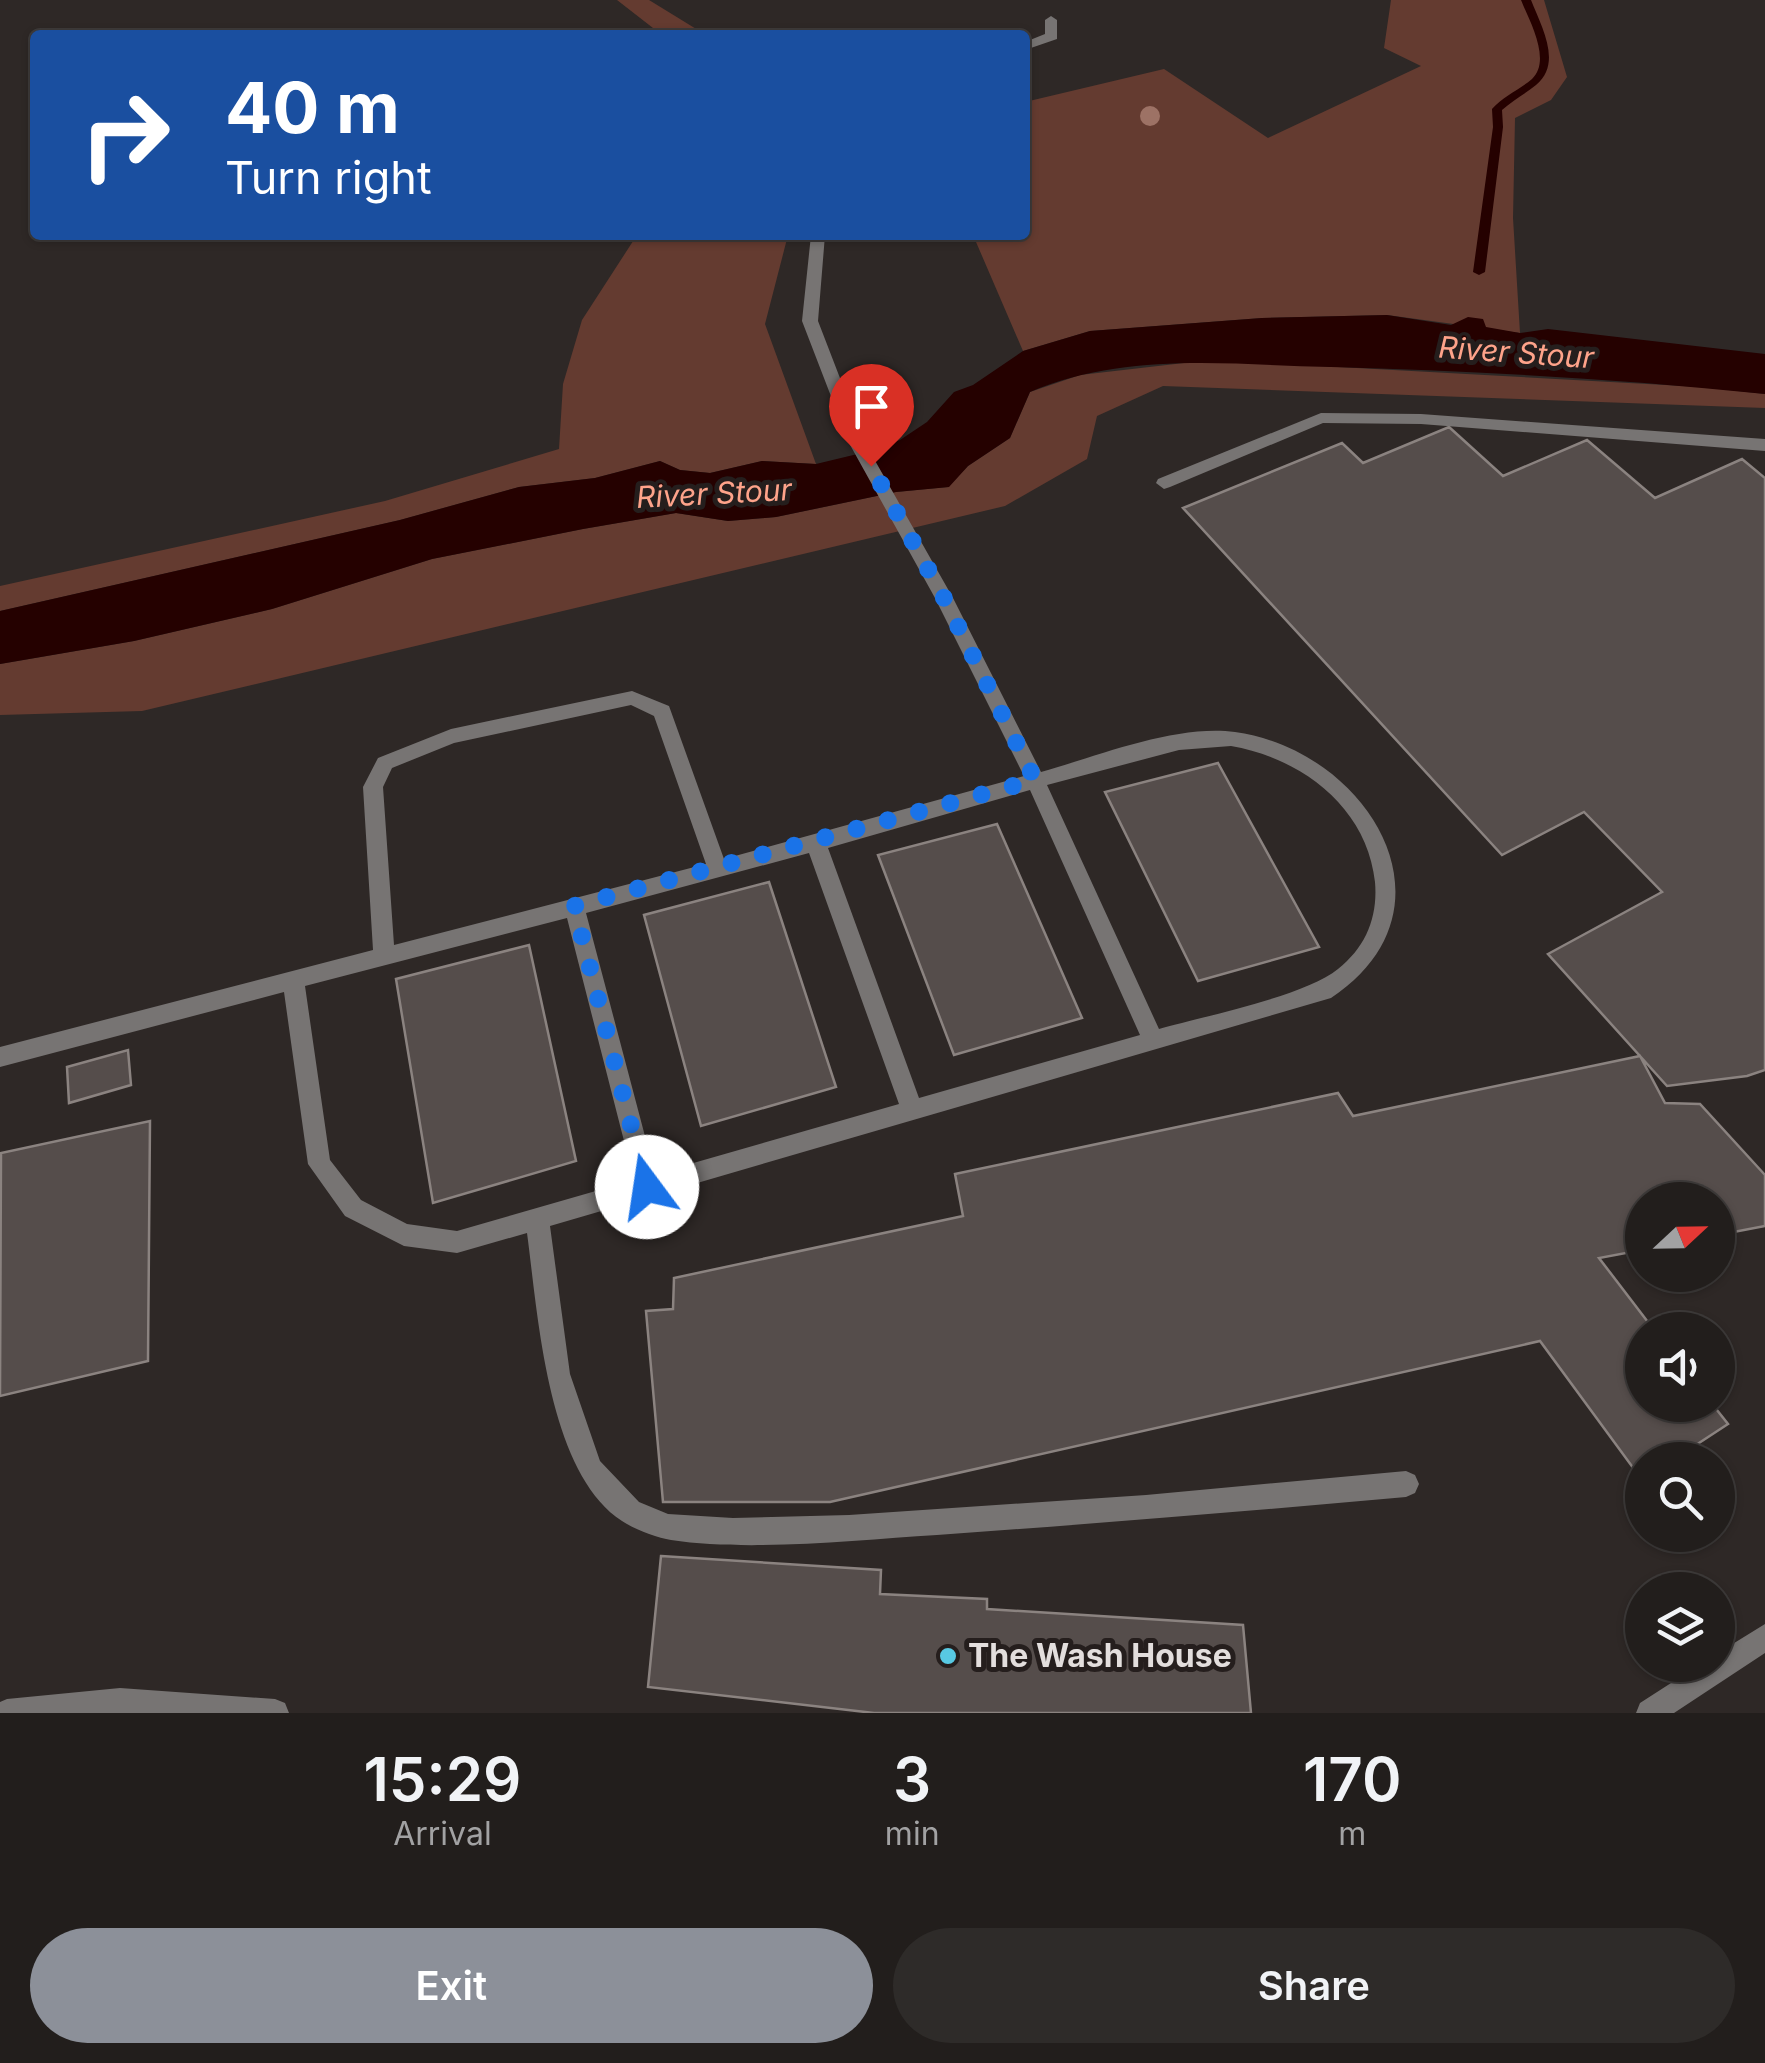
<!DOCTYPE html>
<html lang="en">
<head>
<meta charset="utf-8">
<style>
  :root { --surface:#221e1c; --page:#2e2b29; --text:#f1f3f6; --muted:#a2a2a3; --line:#3f3c3b; --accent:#8c9099 }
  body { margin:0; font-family:Inter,sans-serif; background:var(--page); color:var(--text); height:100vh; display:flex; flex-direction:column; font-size:38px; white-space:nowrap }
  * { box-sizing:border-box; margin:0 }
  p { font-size:32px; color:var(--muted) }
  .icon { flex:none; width:55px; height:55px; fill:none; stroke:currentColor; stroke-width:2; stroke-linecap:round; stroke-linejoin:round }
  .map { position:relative; height:1713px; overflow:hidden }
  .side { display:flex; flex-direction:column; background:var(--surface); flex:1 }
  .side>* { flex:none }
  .guide { position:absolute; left:30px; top:30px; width:1000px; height:210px; border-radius:10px; box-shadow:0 2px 8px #0004,0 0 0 2px var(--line); background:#1a4fa0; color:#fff; overflow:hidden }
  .needle { width:65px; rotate:68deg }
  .buttons { position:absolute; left:1625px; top:1182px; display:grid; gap:20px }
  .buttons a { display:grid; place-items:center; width:110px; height:110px; border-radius:50%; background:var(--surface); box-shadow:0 2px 8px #0004,0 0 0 2px var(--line); font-size:50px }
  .pin { position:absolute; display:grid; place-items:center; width:85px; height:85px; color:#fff; margin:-102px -42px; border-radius:50% 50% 50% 0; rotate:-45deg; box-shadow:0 0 10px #0007 }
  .pin .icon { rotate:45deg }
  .me { position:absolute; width:110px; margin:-55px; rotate:346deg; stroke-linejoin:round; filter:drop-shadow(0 0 8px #0008) }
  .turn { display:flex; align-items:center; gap:35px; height:210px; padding:0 30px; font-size:45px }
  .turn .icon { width:130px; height:130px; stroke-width:2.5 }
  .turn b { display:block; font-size:70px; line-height:85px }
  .eta { display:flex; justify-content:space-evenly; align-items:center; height:170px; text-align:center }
  .eta b { font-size:60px; font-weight:600; line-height:70px }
  .button { display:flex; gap:20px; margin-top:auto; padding:20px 30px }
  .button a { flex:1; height:115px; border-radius:60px; background:var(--accent); color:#fff; font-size:40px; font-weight:600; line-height:115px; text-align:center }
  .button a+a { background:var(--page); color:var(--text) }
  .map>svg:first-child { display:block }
</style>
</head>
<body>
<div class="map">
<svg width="1765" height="1713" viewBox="0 0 1765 1713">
  <rect width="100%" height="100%" fill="#2e2826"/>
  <path fill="#643b30" d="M617,0h32l57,35h-44z
    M1391,0h153l23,77 -16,23 -36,18 -2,100 7,115 -133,-18 -125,3 -172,13 -67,20 -50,-116h52v-133l139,-33 104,69 153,-72 -37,-18z
    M637,235h151l-23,89 51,140 -54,-3 -52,12 -30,-3 -20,-9 -65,17 -76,9 -119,33 -400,91v-25l385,-85 174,-52 4,-65 19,-64z
    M1210,360l492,27 63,7v14l-602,-22 -66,30 -10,43 -82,47 -863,205 -142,4v-51l134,-23 138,-32 160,-50 151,-30 93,-16 52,8 48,-4 120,-25 52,-5 20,-21 42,-28 20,-46 50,-17z"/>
  <path fill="#250100" d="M1387,315l64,10 17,-8 15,2 3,8 34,6 28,-4 217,25v40c-144,-15 -289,-23 -434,-27 -101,-2 -204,-16 -301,25l-20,46 -42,28 -19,21 -53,5 -120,25 -48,4 -52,-8 -93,16 -151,30 -160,50 -138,32 -134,23v-53l400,-91 119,-33 76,-9 65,-17 20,9 30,3 52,-12 54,3 54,-13 30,-11 27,-18 27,-30 19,-7 50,-34 67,-20 172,-13z"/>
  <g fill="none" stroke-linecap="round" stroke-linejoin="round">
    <path fill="#250100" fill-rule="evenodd" d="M1521,0h10c10,26 32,63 5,85 -11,9 -23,15 -34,25l1,17 -18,145 -6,3 -6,-3 20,-145 -1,-18c11,-13 27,-19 40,-30 20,-19 -3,-59 -11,-79z"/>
  </g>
  <path fill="#554d4b" stroke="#8b8380" stroke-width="2.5" d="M1449,427l54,49 84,-36 68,58 87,-39 23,19v592l-18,6 -80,10 -119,-132 114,-62 -78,-80 -82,43 -319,-347 159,-65 21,20z
    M1218,763l101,184 -121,34 -93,-189z
    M997,824l85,194 -128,37 -76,-200z
    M769,882l67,205 -135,39 -57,-211z
    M529,945l47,216 -143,42 -37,-224z
    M128,1050l3,35 -62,18 -2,-36z
    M1640,1056l25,47 35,1 65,71v51l-47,9v-35h-76v50l-43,8 55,72h-12v75h71l15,19 -55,36h-31v20l-102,-139 -710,161h-167l-17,-191 27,-2 1,-31 289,-62 -8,-42 383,-81 15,23z
    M150,1121l-2,240 -148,35 1,-243z
    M661,1556l220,14 -1,24 107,5v10l256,16 8,88h-377l-226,-26z"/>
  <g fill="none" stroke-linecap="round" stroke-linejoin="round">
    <path fill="#777473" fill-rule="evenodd" d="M1051,16l6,4v19l-32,11v-8l20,-8v-14z
      M811,235h14l-7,86 47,122 88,155 88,174c57,-16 135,-48 194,-40 132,18 231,176 96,266l-781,228 20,148 30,87 39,41 29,12 65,4 116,-3 297,-20 260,-24 9,4 4,9 -4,9 -9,4c-156,14 -313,27 -469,38 -81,5 -187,17 -266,5 -14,-2 -37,-11 -49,-19 -75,-49 -84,-207 -95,-288l-70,20 -53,-7 -59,-30 -37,-52 -24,-172 -284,75v-20l373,-97 -10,-163 15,-29 73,-29 181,-38 37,15 55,153 300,-83 -89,-178 -86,-155 -47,-122zM631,705l23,11 52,148 -312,81 -11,-158 9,-19 62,-25zM1231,746c70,12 136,61 144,136 3,35 -9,65 -37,87 -33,27 -133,47 -179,60l-112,-244 132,-35zM1030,790l110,245 -221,63 -91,-250zM809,853l90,251 -244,70 -69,-261zM567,918l67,262 -177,51 -50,-7 -46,-24 -31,-40 -25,-174z
      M1321,413l100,1 344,25v12l-344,-27 -98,-1 -153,64 -6,2 -8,-6 2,-4z"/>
    <path fill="#777473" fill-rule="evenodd" d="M1765,1624v29l-91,60h-38l4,-10 59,-38h19v-12z
      M120,1688l155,11 10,4 4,10h-289v-11l7,-3z"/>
  </g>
  <circle fill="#9d7265" cx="1150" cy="116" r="10"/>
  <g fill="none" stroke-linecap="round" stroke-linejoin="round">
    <path stroke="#1a73e8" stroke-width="18" stroke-dasharray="0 32.4" d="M647,1187l-73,-281 461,-126 -91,-182 -73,-132"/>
  </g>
  <circle fill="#58c9e3" stroke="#251e1d" stroke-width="4" cx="948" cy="1656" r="10"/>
  <g text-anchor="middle" stroke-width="10" stroke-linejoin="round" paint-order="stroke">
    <g font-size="30" font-style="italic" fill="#fea38a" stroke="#251e1d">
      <text transform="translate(1516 353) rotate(4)" y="10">River Stour</text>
      <text transform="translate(714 494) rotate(-3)" y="10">River Stour</text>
    </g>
    <g font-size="32" font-weight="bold" fill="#e3dedd" stroke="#251e1d" text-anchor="start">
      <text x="968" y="1667">The Wash House</text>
    </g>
  </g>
</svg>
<div class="buttons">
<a><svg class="needle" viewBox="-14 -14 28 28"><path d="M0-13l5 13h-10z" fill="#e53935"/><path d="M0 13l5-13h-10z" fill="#a2a2a3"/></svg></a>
<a><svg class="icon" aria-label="sound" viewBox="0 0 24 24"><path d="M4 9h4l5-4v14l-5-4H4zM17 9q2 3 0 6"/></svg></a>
<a><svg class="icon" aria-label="search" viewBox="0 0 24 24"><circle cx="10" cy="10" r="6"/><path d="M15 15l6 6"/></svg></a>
<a><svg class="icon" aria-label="layers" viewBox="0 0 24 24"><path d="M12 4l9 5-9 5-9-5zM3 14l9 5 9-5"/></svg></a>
</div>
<div class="pin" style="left:871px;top:466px;background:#d93025"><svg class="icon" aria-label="arrive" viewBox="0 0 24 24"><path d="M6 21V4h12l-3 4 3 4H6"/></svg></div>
<svg class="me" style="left:647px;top:1187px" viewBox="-20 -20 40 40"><circle r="19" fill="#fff"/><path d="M0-13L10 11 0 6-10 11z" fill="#1a73e8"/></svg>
<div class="guide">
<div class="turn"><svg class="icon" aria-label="right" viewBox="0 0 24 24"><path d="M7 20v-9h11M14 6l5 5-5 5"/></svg><div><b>40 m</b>Turn right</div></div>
</div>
</div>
<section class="side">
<div class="eta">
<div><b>15:29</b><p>Arrival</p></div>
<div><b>3</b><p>min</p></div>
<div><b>170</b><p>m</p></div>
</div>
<div class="button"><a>Exit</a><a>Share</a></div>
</section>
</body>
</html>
